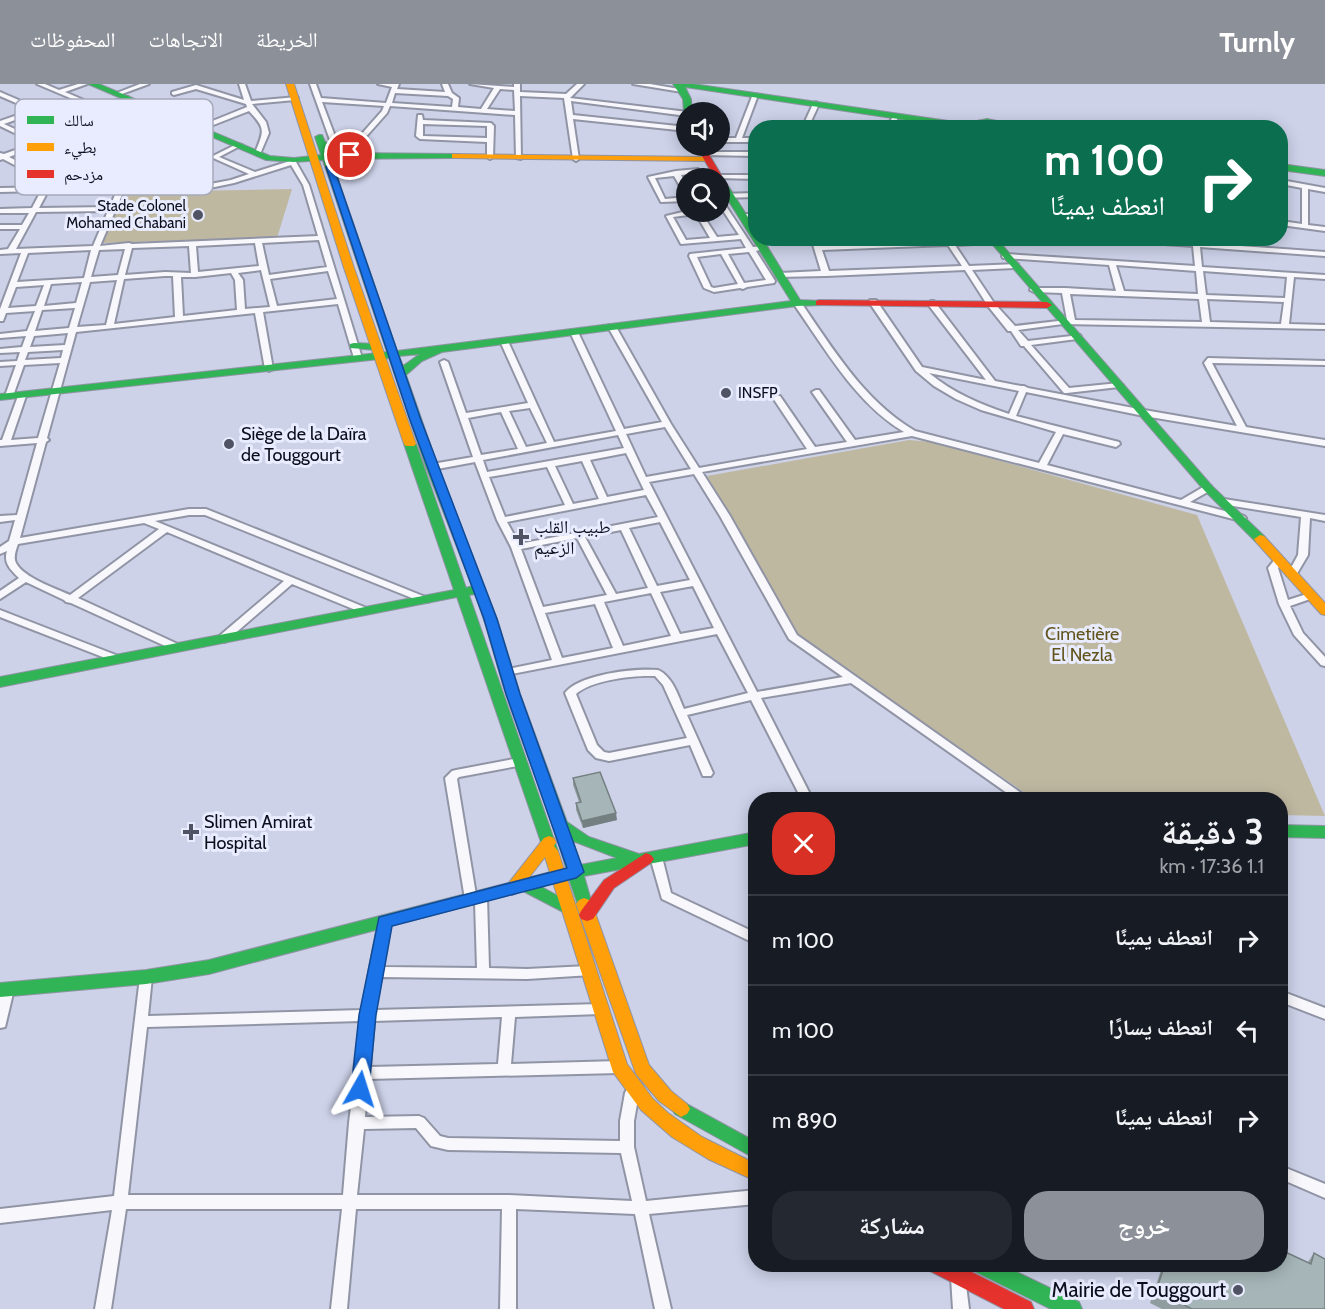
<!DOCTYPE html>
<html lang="ar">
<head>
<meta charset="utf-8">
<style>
  :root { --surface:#171b24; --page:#242831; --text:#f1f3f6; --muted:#9ea1a6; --line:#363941; --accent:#8c9099 }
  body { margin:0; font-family:Cabin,"Noto Naskh Arabic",sans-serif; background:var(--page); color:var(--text); direction:rtl; height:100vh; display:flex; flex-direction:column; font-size:22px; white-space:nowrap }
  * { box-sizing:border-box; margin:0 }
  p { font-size:20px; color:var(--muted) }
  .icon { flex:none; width:33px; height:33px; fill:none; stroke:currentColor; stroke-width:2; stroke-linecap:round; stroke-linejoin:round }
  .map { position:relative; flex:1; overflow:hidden; direction:ltr }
  .details { position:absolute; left:748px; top:708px; width:540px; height:480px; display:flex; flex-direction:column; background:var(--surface); border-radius:24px; box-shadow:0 3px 15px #0003; direction:rtl }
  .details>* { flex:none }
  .banner { position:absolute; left:748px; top:36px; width:540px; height:126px; border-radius:24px; box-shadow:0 3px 15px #0003; direction:rtl; background:#0b6e4f; color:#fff; overflow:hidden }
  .controls { position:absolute; left:676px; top:18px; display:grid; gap:12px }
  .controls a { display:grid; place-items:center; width:54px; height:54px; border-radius:50%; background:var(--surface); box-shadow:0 3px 15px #0003; font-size:30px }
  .pin { position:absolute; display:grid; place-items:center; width:51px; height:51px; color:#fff; margin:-26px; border:3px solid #fff; border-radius:50%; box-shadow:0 2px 6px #0007 }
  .me { position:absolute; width:66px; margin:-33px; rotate:6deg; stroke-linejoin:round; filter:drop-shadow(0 0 4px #0008) }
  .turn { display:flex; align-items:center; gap:21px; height:126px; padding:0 24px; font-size:27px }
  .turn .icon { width:78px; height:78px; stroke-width:2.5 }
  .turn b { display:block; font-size:42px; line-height:51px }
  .round { display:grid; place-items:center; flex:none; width:63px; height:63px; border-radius:24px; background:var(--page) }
  .headline { display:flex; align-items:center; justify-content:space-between; height:102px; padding:0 24px }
  h1 { font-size:36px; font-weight:700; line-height:45px }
  .action { display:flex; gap:12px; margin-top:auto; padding:12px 24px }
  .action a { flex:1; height:69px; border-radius:24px; background:var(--accent); color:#fff; font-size:24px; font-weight:700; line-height:69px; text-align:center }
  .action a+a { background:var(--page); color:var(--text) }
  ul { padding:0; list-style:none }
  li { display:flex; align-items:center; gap:18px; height:90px; padding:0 24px; border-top:2px solid var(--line) }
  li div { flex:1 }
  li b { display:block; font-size:22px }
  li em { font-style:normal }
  header { display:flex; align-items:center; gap:36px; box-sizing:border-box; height:84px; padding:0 30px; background:var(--accent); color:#fff }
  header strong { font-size:28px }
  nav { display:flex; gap:33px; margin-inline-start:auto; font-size:21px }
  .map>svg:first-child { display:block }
</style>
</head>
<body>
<header>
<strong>Turnly</strong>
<nav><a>الخريطة</a><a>الاتجاهات</a><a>المحفوظات</a></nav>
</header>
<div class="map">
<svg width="1325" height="1225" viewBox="0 0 1325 1225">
  <rect width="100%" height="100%" fill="#cdd2e9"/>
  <path fill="#bfb8a1" d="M292,105l-15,49 -177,5 24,-51z
    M909,356l23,2 265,73 128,301 -44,-1v-15l-247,-1 -236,-162 -91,-161z"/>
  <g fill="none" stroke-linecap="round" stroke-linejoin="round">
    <defs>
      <path id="street" d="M37,0h8l14,6 19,-6h9l-22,8 33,14 30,-9v2l-25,9 29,12 30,-9v2l-24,9 35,15 74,-30 -1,-3 -50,-15 -22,6 -2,-1v-2l24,-7 48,15 -5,-16h6l6,17 46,-4 1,1 -3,2 -43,4 14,18 3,11 -9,21 -5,-1c9,-23 11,-24 -6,-42l-107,42 63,32 26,-5 18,-6 -38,-17 26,-13 5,1 -23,12 36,15 35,-11 2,-2h4v3l13,23 53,173 -4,2 -4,-2 -16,-54 -75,8 10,57 -4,2 -4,-2 -10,-56 -179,19 -29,106 2,2 -3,2 -26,96 169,-29h17l222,89 2,2 -2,2h-6l-217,-87h-16l-34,6 214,88 2,2 -2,2h-6l-71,-29 -67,58h-8l-1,-2 1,-2 67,-57 -117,-49 -89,66 104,48 1,2 -1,2h-8l-103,-47 -5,-1 -2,-2 -38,-18 -26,17v-8l19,-13c-8,-8 -16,-15 -12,-27l-7,3v-7l9,-6 6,-21 -15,2v-6l17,-1 20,-72 -37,3v-6h2l16,-44 4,-2 4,2 -15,44 27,-2 22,-75 -36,2 -11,31 -4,2 -4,-2 11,-31 -16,1v-4l17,-1 3,-9 -20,1v-4l22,-2 4,-11 -26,2v-4l27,-3 8,-20 -29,2 -3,8h-3v-12l21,-56 -21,1v-4l8,-1 12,-20h-20v-4h22l7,-12h-29v-4l32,-1 9,-17 -41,1v-4l57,-1 -54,-28 -3,1v-7l4,1 31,-11 -35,-17v-5l32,-11 -32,-14v-4l137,59 30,-12zM37,28l37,16 -33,13 -37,-17zM80,47l35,15 -38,12 -31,-15zM40,61l27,13 -32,12 -26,-13zM120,64l13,6 -6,14 -32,-2 -12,-6zM139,72l58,29 -71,1 8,-16zM73,76l21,10 31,2 -6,14 -52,1 -27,-14zM291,81l12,20 15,51 -186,8 -3,-1 -29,3 24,-56 81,-1 29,-6zM117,106l-7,17 -71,1 9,-17zM108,127l-15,35 -77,3 20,-37zM319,156l8,27 -58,8 -7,-32zM255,159l4,23 -61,6 -2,-26zM189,162l2,27 -26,-1 -40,3 7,-27zM125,165l-7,26 -27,2 8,-27zM91,166l-7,28 -67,4 11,-29zM261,186l9,37 -25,2 -2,-29 -5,-7zM328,187l9,28 -60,7 -7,-27zM231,189l4,7 2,30 -54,6 -2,-39h14zM165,192h8l2,41 -61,7 10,-45zM117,196l-11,45 -29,2 13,-45zM82,198l-6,21 -32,3 7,-22zM44,201l-8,21 -28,2 8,-21zM75,224l-6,20 -34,3 7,-21zM68,249l-3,12 -35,2 4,-11zM63,266l-2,8 -36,2 3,-8zM144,439l15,6 -89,66c-15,-7 -46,-17 -54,-32 -3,-6 0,-13 2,-19z
        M140,0h9l-30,11 -5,-1z
        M310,0h6l5,14 65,5 6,-16 -14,-3h21l-2,5 48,3 -3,-8h6l4,9 7,5 -1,9 23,2 13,-21 -24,-4 44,3v-3h6v8l46,2 11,-10h7l-14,14 118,14 -1,4 -116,-15 2,14 114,12v4l-114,-12 6,40 -3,2 -3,-2 -9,-61 -44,-2 1,63 -5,-1 -1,-43 -125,-9 -3,7 -32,36 -3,7 -2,1 -3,-2 2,-5 -19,-10zM500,5l14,1 1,21 -28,-2zM395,9l53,3 5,3 -1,8 -60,-4zM322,18l62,4 -2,5 -31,35 -15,-7z
        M633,0h17l35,6 -3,2z
        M753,10l5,1 -16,43h14v4h-36v-4h16z
        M816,18l3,2 -11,24h-6l11,-24z
        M418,31h4l1,5 68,3 3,3 -1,31 -3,2 -3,-2v-15l-67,-3 -4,-3zM423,40l64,2v12l-64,-2z
        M894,31l5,1 -7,12h-6z
        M704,68h52v4l-54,-1v-2z
        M698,85l11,9h-6l-6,-5 -16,2 6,12v8l-3,-2 -10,-17 -19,2 10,21 22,-2v4l-26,1 -13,-25 28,-6z
        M719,91h37v4l-39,-1v-2z
        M1281,96l44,8v4l-17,-3v36l17,2v4l-44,-6v-4l21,3v-36l-21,-4z
        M756,109v4l-36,1v-4z
        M720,115l2,1 31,47 10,-1 4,2 -11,3 19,30 -1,2 -27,4 -4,2 -3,-1 -26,4 -10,-4 -15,-32 1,-2 56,-6 -5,-9 -60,5 -15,-28 21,-5 14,1 16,25 22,-2 -19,-29zM696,130l14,24 -24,2 -13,-23zM749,168l17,28 -22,3 -16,-29zM721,170l17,30 -24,4 -3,-1 -14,-30z
        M743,130h13v4l-15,-1 -1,-1z
        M811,154h7l2,8 125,-5 -1,-3h7l1,2 44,-1v4h-3l-38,2 14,21 49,-2v4h-3l-43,2 22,33 21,23 52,-6 -5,-27 -28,-1 -4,-2 1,-2h34l51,3 -7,-26 -106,-7 -1,-2 4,-2 189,12 -2,-20 -87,-6 -3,-2h39l50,4v-4h7v5l126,9v4l-125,-9 2,20 123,8v4l-31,-2 -5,47 36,1v4l-262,-5 -45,6 10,11 52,-6 1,2 -4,2 -46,6 38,43 50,-5 4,2 -4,2 -52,6h-3l-40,-47h-3l-10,-15h-3l-20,-25 -23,-36 -139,6 -49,1 -1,-2 4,-2 41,-2zM948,161l14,21 -133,5 -7,-21zM1116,181l80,6 2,23 -74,-3zM1203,187l84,6 -2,21 -79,-3zM1070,210l129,5 3,23 -127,-2zM1207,215l77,3 -3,22 -71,-2z
        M870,216h6l46,67 64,13 -59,-77 4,-2h3l61,80 26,5h3l4,2 116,22 93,16 -33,-63 4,-5 117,3v4l-113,-2 34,64 79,13v6l-181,-30 -118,-24 -10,24 103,26 1,2 -4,3 -53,-13 -16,31 134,35 24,-14h6v4l-21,12 54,14 2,2 -5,3 -329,-85 -210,36 28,44 67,119 234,165h-14l-166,-117 -90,15 52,102h-11l-51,-100 -64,15 26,58 -2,3h-8l-13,-31 -81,16 -13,-3 -8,-8 -23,-57c14,-19 70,-25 93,-23 14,6 20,25 26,39l64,-16 -31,-59 -210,41 -4,-1 -1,-2 1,-2 49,-10 -41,-113 -14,-27 -22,-58 -43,8 -4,-3 4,-3 41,-7 -33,-95 4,-2 4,2 18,51 62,-10 -28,-62 4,-2h3l47,103 62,-11 -46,-99 1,-2h6l47,99 38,-7 -54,-95 1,-2h6l56,99 28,44 108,-19 -34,-51 4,-2h3l35,51 32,-5 -35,-50 4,-2h3l36,50 49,-8c-49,-29 -79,-84 -111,-129l4,-2h3c33,48 64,100 115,130l124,32 17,-31 -75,-22 -25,-11 -22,-13 -18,-15 -47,-69zM929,289l90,18 -10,23c-29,-10 -56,-21 -80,-41zM530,324l17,35 -21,4 -17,-36zM501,328l17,37 -37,6 -13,-37zM665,343l26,42 -45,8 -20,-43zM618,351l6,13 -137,24 -4,-12zM626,369l18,37 -37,7 -17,-37zM582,377l17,38 -26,5 -18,-38zM547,383l18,38 -60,12 -16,-40zM694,390l26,42 69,123 54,38 -86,15 -108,-210zM646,411l12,22 -139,27 -12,-22zM660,438l30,58 -33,6 -28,-58zM621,446l27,58 -32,6 -31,-57zM577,454l30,57 -64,12 -22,-58zM693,502l21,42 -34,6 -20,-42zM651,509l20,43 -48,10 -19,-44zM595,520l18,44 -51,10 -17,-45zM655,592l8,9 24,53 -78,15 -5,-1 -7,-7 -21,-51c15,-14 58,-19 79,-18z
        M1224,415l101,16v6l-15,-3 -2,37 -13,22 -3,1 -5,-3 11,-20 3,-38 -80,-13 -2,-2 2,-2z
        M1279,473l5,3 -6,8 10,32 22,-7 5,3 -2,2 -23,8 13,27 22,24v9l-4,-1 -27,-30 -15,-31 -11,-36 8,-10z
        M0,526l121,47 1,2 -1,2h-8l-113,-44z
        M519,674l4,1 1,3 -1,3 -64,12 -2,2 19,116 5,-3 4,2 2,3 2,71 38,1 61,-3 4,1 2,4 -2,4 -65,4 -146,-2 -6,33 226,-6 5,1 1,4 -1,4 -5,1 -86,3 -4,47 108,-3 5,2 2,4 -2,4 -5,2 -251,6 -3,38 54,-1 5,2 16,18 8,2 172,3v-20l5,-28 2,-4 5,-2 5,2 2,4 -5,28v26l12,54 110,-11v14l-107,10 22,95h-16l-20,-95 -119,-5v100h-16l2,-100h-146l-9,100h-16l11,-100h-216l-15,100h-16l17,-99 -112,13v-14l114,-13 26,-219 2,-4 4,-1 4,1 2,4 -4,39 214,-6 17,-89 2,-3 4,-2 4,2 2,3 -8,46 94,1 -2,-66 -4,2 -4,-2 -2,-3 -20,-121 7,-7 4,-1zM502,933l-4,47 -128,3 4,-46zM361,937l-12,102 -6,72h-215l19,-168zM416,1044l15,18 17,4 173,3 11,48 -123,-6h-152l7,-66z
        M656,769l4,1 2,3 9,36 85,40v11l-94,-45 -12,-42 2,-3z
        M8,900l4,1 2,4 -8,34 -1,4 -5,1v-32l4,-11z
        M1281,907l44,17v11l-44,-17z
        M1281,1082l44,18v14l-44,-19z
        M958,1186l5,2 2,5 4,32h-16l-2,-32 2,-5z"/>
      <path id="fast" d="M88,0h11l171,72 24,2 27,-3 -6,-18 4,-2h3l3,7 24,11 109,1v4h-3l-124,1 66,192 394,-50 -71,-114v-9h-3h6l33,52v8h6l38,62 22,1v4l-25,1 -355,46 -20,9 -16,14 32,92 59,152 23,75 47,128 22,15 50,17 117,-22v12l-172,32 8,28 -3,4 -5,2 -5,-2 -10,-29 -29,7 34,19 3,4 -3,4 -5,2 -46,-24 -314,83 -63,10 -146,13v-14l146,-13 63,-10 357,-92c-17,-59 -40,-115 -60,-174 -11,-33 -18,-67 -31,-100l-6,1 89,256 -2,4h-10l-2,-4 -87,-254 -457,90v-10l454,-87 -50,-146 6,-3 6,3 50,144 6,-2 -46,-119 -37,-109 -389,42v-6l387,-42 -64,-192 -29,2 -28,-2zM327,65l11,5h-9zM420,270l-17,12 -4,-10zM573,757l44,17 -37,7z
        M673,0h20l283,41 1,-4 10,-2 44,9h-34l-1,-2 -12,-2 1,4h-26l-274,-41 6,12 1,13 -5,2 -3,-2 -1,-13z
        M1281,80l44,6v6l-44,-6z
        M987,154h9l216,248 52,50 2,3 -2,3h-8l-52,-52z
        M354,259l23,1 5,3 -5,3 -27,-2v-4z
        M1281,741l44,1v12l-44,-1z
        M681,1017l75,41v17l-81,-45 -3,-5 3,-5z
        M970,1180h30l79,38 3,7h-31l-79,-39z"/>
      <path id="slow" d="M286,0h8l60,184 62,176 -2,2h-8l-2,-2 -60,-176z
        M452,70l255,3 4,2 -4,2 -252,-3h-3z
        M1260,451l4,1 61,67v12l-4,-1 -65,-72 -2,-3z
        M549,752l5,2 2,4 -2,4 4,5 69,213 26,35 15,14 34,24 54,27v17l-48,-22 -36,-22 -31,-27 -28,-38 -68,-215 -28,36 -5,2 -5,-2 -3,-4 40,-51z
        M584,814l5,2 3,4 57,161 22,26 16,13 3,5 -3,5 -6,3 -22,-16 -23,-27 -60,-170 3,-4z"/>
      <path id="jam" d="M696,62h8l19,32 -1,2 -7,-2z
        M819,216l228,2 5,3 -5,3 -231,-3v-4z
        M646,769l5,2 3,4 -3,4 -37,25 -21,31 -6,2 -6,-2 -2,-4 2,-4 23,-31z
        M926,1180h30l75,38 3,7h-30l-76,-39z"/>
    </defs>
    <use href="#street" stroke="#9094a5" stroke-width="4"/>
    <use href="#fast" stroke="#9094a5" stroke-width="2"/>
    <use href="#slow" stroke="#9094a5" stroke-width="2"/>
    <use href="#jam" stroke="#9094a5" stroke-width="2"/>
    <use href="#street" fill="#f8f8fc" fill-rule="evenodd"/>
    <use href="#fast" fill="#30b455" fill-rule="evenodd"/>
    <use href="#slow" fill="#ff9f0a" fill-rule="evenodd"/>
    <use href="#jam" fill="#e5322d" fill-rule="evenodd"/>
  </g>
  <path fill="#8f9d9e" d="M573,694l44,42 -34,8 -7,-18v-7l3,-1 -6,-17z
    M1314,1169l11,56h-163l-12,-6 13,-39h118l27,-2z"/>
  <path fill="#747f81" d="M616,729l1,7 -34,8 -1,-7z"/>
  <path fill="#a6b6b8" stroke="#747f81" stroke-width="1.5" d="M600,688l16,41 -34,8 -6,-18 5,-1 -8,-24z
    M1281,1166l30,14 3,-11 11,6v50h-133l-36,-18 9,-27h116z"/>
  <path fill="#1a73e8" stroke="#114b97" stroke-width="1.5" d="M350,69l8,2 -24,13 87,252 76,199 23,75 64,178 -8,6 -184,48 -16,89 -7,74 -3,6 -6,2 -6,-2 -3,-6 8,-74 20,-98 188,-49 -61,-174 -22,-75 -74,-199 -84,-253z"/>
  <g fill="#4f5364" stroke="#e8ecfe" stroke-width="2">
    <circle cx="198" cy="131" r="6"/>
    <circle cx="726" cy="309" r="6"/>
    <circle cx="229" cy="360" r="6"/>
    <path d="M518 444h6v6h6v6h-6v6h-6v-6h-6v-6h6z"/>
    <path d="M188 739h6v6h6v6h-6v6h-6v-6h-6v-6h6z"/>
    <circle cx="1238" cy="1206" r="6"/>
  </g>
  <g text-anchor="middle" stroke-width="6" stroke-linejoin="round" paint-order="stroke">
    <g font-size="15" fill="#0b0e1c" stroke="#e8ecfe" text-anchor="end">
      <text x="186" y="127">Stade Colonel<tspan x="186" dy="17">Mohamed Chabani</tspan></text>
      <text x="738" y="314" text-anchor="start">INSFP</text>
    </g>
    <g font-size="18" fill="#0b0e1c" stroke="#e8ecfe" text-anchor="start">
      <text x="241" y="356">Siège de la Daïra<tspan x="241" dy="21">de Touggourt</tspan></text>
      <text x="534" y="449">طبيب القلب<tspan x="534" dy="21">الزعيم</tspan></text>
      <text x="204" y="744">Slimen Amirat<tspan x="204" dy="21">Hospital</tspan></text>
    </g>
    <g font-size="18" fill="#62541c" stroke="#e8ecfe">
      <text x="1082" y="556">Cimetière<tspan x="1082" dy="21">El Nezla</tspan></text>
    </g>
    <g font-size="21" fill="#0b0e1c" stroke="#e8ecfe" text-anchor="end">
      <text x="1226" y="1213">Mairie de Touggourt</text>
    </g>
  </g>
  <rect x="15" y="15" width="198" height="96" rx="9" fill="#e8ecfe" stroke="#a6a9ba" stroke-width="1.5"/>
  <rect x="27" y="32" width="27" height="8" fill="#30b455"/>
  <rect x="27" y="59" width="27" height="8" fill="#ff9f0a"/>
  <rect x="27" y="86" width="27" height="8" fill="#e5322d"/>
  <g font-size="16" fill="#0b0e1c">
    <text x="64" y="42">سالك</text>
    <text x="64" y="69">بطيء</text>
    <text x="64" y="96">مزدحم</text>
  </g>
</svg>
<div class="controls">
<a><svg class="icon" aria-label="sound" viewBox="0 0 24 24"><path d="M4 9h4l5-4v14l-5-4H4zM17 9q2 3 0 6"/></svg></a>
<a><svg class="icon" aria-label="search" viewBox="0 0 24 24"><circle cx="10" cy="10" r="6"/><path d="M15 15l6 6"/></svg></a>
</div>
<div class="pin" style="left:350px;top:71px;background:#d93025"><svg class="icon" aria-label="arrive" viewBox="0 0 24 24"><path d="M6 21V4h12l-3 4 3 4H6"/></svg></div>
<svg class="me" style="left:360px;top:1005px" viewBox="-20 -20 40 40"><path d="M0-17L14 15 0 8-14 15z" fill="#1a73e8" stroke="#fff" stroke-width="4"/></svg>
<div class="banner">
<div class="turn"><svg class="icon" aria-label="right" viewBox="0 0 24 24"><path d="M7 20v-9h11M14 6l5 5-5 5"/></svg><div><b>100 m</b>انعطف يمينًا</div></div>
</div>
<section class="details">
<div class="headline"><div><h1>3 دقيقة</h1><p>1.1 km · 17:36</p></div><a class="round" style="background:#d93025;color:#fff"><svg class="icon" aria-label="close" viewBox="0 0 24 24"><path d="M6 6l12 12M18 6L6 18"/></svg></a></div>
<ul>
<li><svg class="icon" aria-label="right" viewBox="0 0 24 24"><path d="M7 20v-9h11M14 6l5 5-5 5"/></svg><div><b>انعطف يمينًا</b></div><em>100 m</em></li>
<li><svg class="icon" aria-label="left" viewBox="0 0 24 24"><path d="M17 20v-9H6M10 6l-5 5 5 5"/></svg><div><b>انعطف يسارًا</b></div><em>100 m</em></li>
<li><svg class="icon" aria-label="right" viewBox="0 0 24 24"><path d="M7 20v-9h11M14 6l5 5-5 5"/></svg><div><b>انعطف يمينًا</b></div><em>890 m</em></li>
</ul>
<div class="action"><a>خروج</a><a>مشاركة</a></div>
</section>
</div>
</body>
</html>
